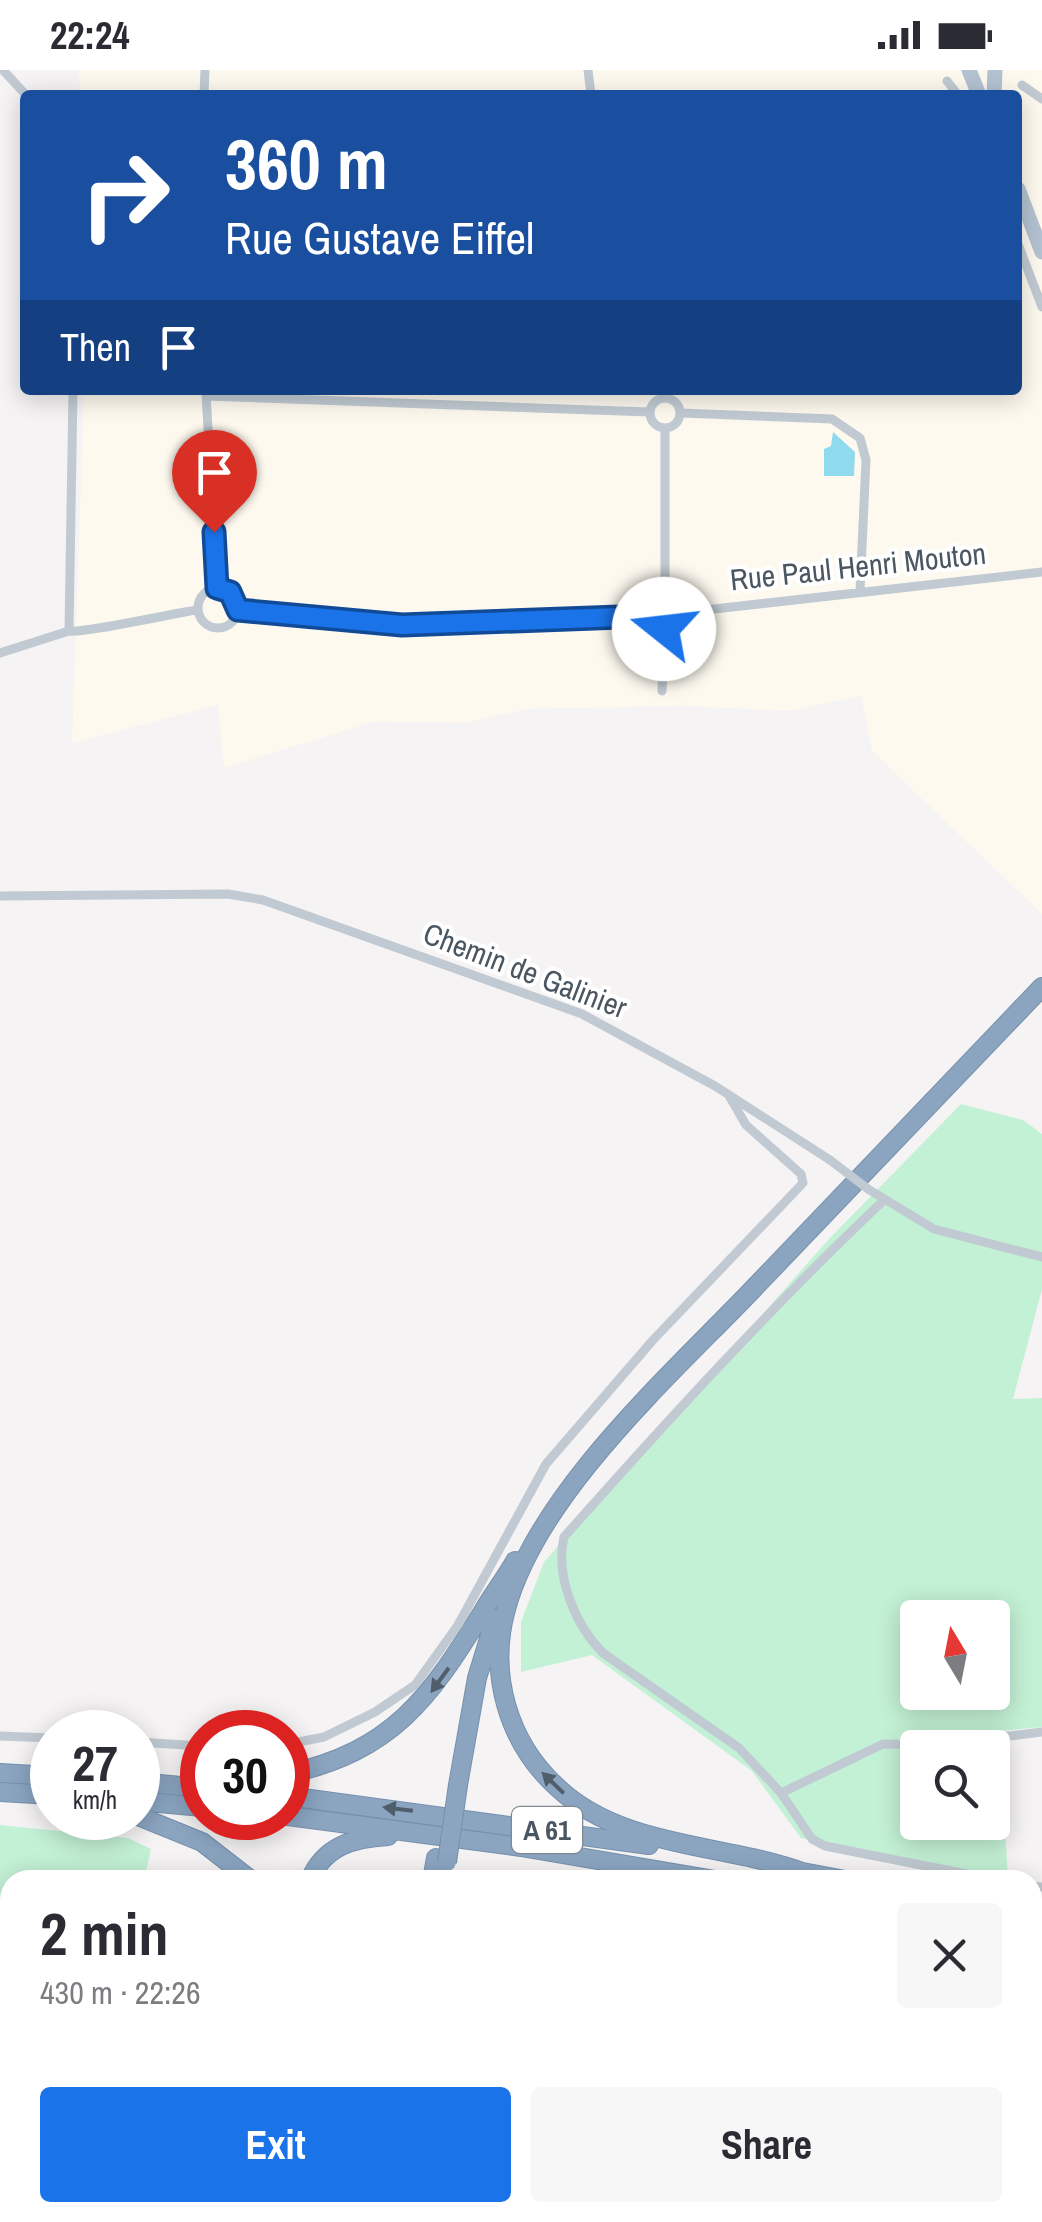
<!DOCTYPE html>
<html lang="en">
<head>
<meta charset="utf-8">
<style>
  :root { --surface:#fff; --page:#f7f7f7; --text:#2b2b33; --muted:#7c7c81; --accent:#1a73e8 }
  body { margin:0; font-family:"Archivo Narrow",sans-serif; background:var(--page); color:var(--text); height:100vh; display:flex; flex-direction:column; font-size:38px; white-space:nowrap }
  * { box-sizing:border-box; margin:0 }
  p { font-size:32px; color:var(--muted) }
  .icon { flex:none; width:55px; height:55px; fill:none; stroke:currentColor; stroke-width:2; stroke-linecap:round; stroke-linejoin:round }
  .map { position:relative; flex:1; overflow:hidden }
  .drawer { position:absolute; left:0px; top:1800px; width:1042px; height:352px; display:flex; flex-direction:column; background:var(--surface); border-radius:30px 30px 0 0; box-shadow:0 5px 25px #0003 }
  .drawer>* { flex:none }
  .banner { position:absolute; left:20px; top:20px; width:1002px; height:305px; border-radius:10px; box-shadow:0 5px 25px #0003; background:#1a4fa0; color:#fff; overflow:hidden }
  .needle { width:65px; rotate:350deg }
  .buttons { position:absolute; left:900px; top:1530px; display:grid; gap:20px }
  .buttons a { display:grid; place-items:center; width:110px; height:110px; border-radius:10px; background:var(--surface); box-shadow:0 5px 25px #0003; font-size:50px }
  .speed { position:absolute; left:30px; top:1640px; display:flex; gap:20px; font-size:50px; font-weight:700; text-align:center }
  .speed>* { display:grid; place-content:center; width:130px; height:130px; border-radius:50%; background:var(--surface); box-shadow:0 5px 25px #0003; line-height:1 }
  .speed small { font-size:25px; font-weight:400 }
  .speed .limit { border:15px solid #d22; background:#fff; color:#111 }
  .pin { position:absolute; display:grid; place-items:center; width:85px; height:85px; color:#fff; margin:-102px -42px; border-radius:50% 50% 50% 0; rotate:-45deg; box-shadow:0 0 10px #0007 }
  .pin .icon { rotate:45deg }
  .me { position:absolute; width:110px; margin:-55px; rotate:286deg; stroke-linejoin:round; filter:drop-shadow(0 0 8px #0008) }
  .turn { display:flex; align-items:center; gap:35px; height:210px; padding:0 40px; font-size:45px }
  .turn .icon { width:130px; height:130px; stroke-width:2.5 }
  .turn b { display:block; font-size:70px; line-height:85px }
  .then { display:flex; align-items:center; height:95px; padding:0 40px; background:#0003; gap:20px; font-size:38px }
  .round { display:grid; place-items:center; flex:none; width:105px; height:105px; border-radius:10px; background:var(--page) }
  .head { display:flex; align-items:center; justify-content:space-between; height:170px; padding:0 40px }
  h1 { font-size:60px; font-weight:700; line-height:75px }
  .action { display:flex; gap:20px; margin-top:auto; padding:20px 40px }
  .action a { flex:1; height:115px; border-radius:10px; background:var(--accent); color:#fff; font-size:40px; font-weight:700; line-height:115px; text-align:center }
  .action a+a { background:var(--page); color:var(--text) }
  .status { display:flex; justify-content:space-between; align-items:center; height:70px; padding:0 50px; background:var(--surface); direction:ltr }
  .status svg { height:28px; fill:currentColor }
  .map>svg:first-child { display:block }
</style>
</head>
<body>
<div class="status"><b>22:24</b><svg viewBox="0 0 49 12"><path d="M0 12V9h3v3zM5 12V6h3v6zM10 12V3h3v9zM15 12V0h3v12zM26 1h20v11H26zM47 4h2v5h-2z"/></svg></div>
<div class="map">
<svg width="1042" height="2152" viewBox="0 0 1042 2152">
  <rect width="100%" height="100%" fill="#f5f3f3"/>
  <path fill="#fdf9ef" d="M79,0h963v844l-170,-163 -11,-55 -72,15 -108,-5 -154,3 -62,14 -92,-1 -149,46 -6,-63 -146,38 12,-353h934v-295h-938z"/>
  <path fill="#c3f1d5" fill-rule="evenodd" d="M961,1034l62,16 19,14v155l-29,110 29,-1v329l-72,7 1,13 -53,1v74h74l1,-11 11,-1 4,68 -207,-40 -49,-67 -160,-116 -71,17v-50l23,-60 284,-322zM918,1548h74v74h-74z
    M0,1755l128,13 23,11 -7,31h-134l-3,325 5,17h-12z
    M1042,1949v203h-877l29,-10h838v-191z"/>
  <path fill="#90daee" d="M833,362l22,20 -1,24h-30v-27l7,-3z"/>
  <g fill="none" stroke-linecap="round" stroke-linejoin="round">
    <path stroke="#90daee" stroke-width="2.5" d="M660,2142l21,10
      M188,2152l26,-10"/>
    <defs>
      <path id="motorway" d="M0,1703l52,3
        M288,1704c104,-23 141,-75 194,-161 10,-18 23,-34 33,-52
        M138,1712l64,6
        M458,1715l19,-107 18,-59
        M0,1722l52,3
        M288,1726l361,49
        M138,1731l64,6
        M138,1746l64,26 49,38
        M288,1746l233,31 194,33
        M797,1801l48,9
        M805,1803c-80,-30 -182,-24 -247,-85 -50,-45 -70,-114 -52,-179 32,-117 166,-235 248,-321 96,-101 192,-201 288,-301
        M310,1810c14,-34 43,-42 78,-44
        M432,1810l4,-22
        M1032,1844l10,2
        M1032,1868l10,1"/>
    </defs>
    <use href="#motorway" stroke="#7690ad" stroke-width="20"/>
    <path stroke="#c1cad2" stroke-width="9" d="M3,0l23,25
      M588,0l3,25
      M947,11l11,14
      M1022,15l20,14
      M204,25l1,-25
      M1018,174l24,63
      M206,323l11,195
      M206,326l443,16
      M650 343a15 15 0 1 1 30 0a15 15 0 1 1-30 0Z
      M681,343l151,6 28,19 6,22 -6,131
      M198 538a20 20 0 1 1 40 0a20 20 0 1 1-40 0Z
      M665,528v-169
      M649 544a15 15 0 1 1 30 0a15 15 0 1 1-30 0Z
      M238,541l164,14 246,-9
      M679,543l363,-41
      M69,561c13,3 105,-18 128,-21
      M0,583l69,-22 4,-241
      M662,621l2,-62
      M0,826l228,-2 35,6 319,114 133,72 115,74
      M868,1119l66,40 108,28
      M883,1131c-113,107 -216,220 -319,336 -9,39 11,88 39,116l136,95 42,45 31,46 13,7 172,34
      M0,1666l52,2
      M138,1672l64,4
      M288,1674l36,-7 51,-25 40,-27 43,-60 88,-161 107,-124 150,-157 -2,-9 -55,-49 -18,-31
      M781,1723l102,-49 53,1 106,-13
      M1032,1816l10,1
      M0,1874l10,4
      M138,2142l2,10
      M917,2142l3,10"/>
    <path stroke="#c1cbd6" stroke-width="12" d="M1032,1932l10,2
      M0,2105l10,-31"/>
    <path stroke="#b3c2d1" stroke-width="15" d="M969,0l10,25
      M994,25l1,-25
      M1018,119l24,63"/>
    <use href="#motorway" stroke="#8ba5c1" stroke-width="18"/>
    <defs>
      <path id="motorway-bridge" d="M447,1792l11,-77"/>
    </defs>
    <use href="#motorway-bridge" stroke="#7690ad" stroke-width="20" stroke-linecap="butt"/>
    <path stroke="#c1cad2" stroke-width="9" d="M830,1090l38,29"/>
    <use href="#motorway-bridge" stroke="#8ba5c1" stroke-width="18"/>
  </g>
  <defs><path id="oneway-solid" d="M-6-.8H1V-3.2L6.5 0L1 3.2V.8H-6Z" transform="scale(2.5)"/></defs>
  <g fill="#505e6b">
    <use href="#oneway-solid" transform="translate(440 1610) rotate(126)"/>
    <use href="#oneway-solid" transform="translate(553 1713) rotate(-136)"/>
    <use href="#oneway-solid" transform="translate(398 1739) rotate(-173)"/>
  </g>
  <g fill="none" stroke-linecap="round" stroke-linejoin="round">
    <defs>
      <path id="route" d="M214,462l3,56 13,4 8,18 164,15 246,-9 16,13"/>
    </defs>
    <use href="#route" stroke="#114b97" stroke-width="25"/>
    <use href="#route" stroke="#1a73e8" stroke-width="18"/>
  </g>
  <g text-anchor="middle" stroke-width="8" stroke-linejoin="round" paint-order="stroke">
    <rect fill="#fff" stroke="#808990" stroke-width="2.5" x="512" y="1737" width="70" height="46" rx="8"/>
    <g font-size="28" font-weight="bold" fill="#4a5661">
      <text x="547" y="1770">A 61</text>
    </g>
    <g font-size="30" fill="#4a5661" stroke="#fff">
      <text transform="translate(858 497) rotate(-6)" y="10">Rue Paul Henri Mouton</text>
      <text transform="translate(525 901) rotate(21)" y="10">Chemin de Galinier</text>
    </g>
  </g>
</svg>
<div class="buttons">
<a><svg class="needle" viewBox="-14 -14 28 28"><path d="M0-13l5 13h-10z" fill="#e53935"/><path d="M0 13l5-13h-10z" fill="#7c7c81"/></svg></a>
<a><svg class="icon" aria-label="search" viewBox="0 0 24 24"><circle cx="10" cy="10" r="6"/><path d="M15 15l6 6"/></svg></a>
</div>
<div class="speed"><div>27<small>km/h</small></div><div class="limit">30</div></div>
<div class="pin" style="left:214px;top:462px;background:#d93025"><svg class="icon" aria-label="arrive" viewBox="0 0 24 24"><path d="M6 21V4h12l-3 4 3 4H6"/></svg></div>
<svg class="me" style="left:664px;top:559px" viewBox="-20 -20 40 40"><circle r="19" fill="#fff"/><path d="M0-13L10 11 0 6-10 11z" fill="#1a73e8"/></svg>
<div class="banner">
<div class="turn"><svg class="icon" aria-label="right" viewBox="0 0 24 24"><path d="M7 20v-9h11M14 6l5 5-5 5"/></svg><div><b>360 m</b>Rue Gustave Eiffel</div></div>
<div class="then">Then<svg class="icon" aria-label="arrive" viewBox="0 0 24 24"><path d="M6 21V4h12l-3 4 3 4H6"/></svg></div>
</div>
<section class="drawer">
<div class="head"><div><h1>2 min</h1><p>430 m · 22:26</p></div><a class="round"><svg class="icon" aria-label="close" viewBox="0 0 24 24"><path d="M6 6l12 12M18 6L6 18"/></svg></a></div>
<div class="action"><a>Exit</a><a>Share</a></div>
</section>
</div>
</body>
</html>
